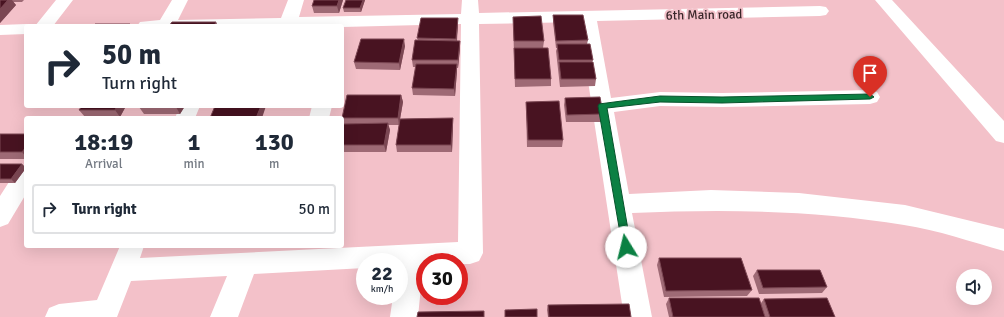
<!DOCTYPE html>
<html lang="en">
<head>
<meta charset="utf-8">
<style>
  :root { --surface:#fff; --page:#f2f2f3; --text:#1f2937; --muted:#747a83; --line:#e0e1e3 }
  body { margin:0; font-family:Signika,sans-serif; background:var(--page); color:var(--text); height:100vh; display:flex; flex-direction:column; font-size:15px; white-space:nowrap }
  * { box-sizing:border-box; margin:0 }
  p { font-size:13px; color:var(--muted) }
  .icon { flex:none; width:22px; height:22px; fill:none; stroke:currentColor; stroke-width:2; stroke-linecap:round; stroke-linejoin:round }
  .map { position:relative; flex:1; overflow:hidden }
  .details { position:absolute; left:24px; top:116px; width:320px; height:132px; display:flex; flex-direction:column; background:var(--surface); border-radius:4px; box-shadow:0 4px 16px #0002 }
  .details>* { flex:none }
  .banner { position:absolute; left:24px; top:24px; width:320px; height:84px; border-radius:4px; box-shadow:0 4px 16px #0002; background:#fff; color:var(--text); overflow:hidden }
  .buttons { position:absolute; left:956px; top:269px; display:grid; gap:8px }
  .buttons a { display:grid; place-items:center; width:36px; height:36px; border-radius:50%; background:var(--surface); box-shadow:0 4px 16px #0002; font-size:20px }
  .speed { position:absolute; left:356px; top:253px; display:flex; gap:8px; font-size:20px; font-weight:700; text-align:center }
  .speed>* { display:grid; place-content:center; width:52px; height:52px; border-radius:50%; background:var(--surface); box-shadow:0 4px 16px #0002; line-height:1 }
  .speed small { font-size:10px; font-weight:400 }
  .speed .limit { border:6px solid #d22; background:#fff; color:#111 }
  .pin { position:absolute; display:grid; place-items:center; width:34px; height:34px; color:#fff; margin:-41px -17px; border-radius:50% 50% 50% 0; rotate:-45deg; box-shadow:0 0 4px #0007 }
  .pin .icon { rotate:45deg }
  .me { position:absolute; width:44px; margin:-22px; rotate:351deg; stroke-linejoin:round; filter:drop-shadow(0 0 3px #0008) }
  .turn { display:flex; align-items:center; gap:14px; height:84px; padding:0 12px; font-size:18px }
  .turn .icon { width:52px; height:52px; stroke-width:2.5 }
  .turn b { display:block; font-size:28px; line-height:34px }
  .eta { display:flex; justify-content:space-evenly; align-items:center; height:68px; text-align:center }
  .eta b { font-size:24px; font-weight:700; line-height:28px }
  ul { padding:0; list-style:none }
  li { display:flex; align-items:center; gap:12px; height:50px; margin:0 8px 6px; padding:0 4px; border:2px solid var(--line); border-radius:4px }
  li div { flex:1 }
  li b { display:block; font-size:15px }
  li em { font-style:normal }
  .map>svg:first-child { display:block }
</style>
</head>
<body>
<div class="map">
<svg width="1004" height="317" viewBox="0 0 1004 317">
  <rect width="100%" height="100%" fill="#f3c1c9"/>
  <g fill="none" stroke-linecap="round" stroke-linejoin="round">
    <path fill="#fff" fill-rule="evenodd" d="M56,0h17l-20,26h-18z
      M172,0h16l-10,20 103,-2 7,-18h16l-5,17 162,-3 1,-14h16l1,13 341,-7 6,1 3,4 -3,4 -6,1 -223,5 14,77 49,-6 62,1 148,-3 7,2 3,5 -3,5 -7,2 -148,3 -62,-1 -46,6 15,82 82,-4 88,3 106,12 99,24v22c-33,-9 -66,-21 -100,-26 -90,-15 -181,-16 -272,-12l20,104h-28l-45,-295 -100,2 4,229 -4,8 -9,3h-11v-2h-34v4h-2l-5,51h-28l3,-21h6v-34h-34v6l-111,6 -16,43h-28l17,-41 -96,5 -14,36h-72l4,-9 10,-4 38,-4 23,-54h24l-4,12 318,-16 3,-218 -119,3 -205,-1 3,-4 20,-2z
      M875,0h17l112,121v22l-8,-2z
      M26,24l7,2h-7v8l-26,1v-10z
      M180,106h20l-5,12h-20z
      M312,106h20l-3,12h-20z
      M26,165v29l-18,30 -8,3v-31l18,-28z"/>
  </g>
  <path fill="#9e6a75" d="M0,0h24l-2,2h-9l3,3 -16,18z
    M343,0l-4,13h-25l-2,-7z
    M346,0h19l-4,12h-17l-1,-4z
    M553,15l35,25 -1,4 6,16 -1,2 4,17 -1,7 -35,1 -4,-36 1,-3h-1l-3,-26z
    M513,17l31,24 -1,7 8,31v7l-36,1 -1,-32z
    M458,25l-1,16 3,7 -2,20h-1v3l-2,25 -42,-1 -1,-7 4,-21h-3l-1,-7 6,-20 -1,-2z
    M405,46l-5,24 -44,-1 -2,-7z
    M401,95l2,7 -3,17 53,-1v8l-1,26h-55l-1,-7 3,-20h-11l2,5 -4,22h-44v-28h1l-1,-6z
    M565,98l38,16 -1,8h-36l-2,-17z
    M526,102l37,38 -1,7h-35l-1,-38z
    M126,106l-6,11h-35l-6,-7z
    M140,106h45l-5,8h-36l-5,-7z
    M0,134h26v25h-26z
    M0,164h22l4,4 -11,15h-15z
    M659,258l93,32 -5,6 -83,1 -7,-32z
    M757,270l70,17 -5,6 -63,1 -6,-18z
    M669,298l92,5 3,-4 71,18h-166l-3,-13z
    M548,305l83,12h-83l-1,-7z"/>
  <path fill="#7b4753" d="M8,0h4l4,5 -16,18v-14z
    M339,0h4l-4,13 -2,-7z
    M363,0h2l-4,12 -1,-4z
    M458,18v7l-2,21v-7z
    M216,22l2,4h-4z
    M404,39l1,7 -5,24 -1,-7z
    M460,41v7l-2,20v-8z
    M457,64v7l-2,25 -1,-7z
    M401,95l2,7 -4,23 -1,-7z
    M117,106h9l-6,11 -5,-7z
    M177,106h8l-5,8 -4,-7z
    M261,106h5l-4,12h-6z
    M453,118v8l-1,26 -1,-7z
    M388,123l2,7 -4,22 -2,-7z
    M26,147v10l-4,-5z
    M22,164l4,4 -11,15 -4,-4z"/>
  <path fill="#481321" stroke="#7b4753" d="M0,0h8l-8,9z
    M314,0h25l-2,6h-25z
    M346,0h17l-3,8h-17z
    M553,15h30l5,25 -32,1z
    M541,16l3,25h-30l-1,-24z
    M421,18h37l-2,21 -39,-1z
    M172,22h44l-2,4h-45z
    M95,24h35l-2,2h-34z
    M361,39h43l-5,24 -45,-1z
    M415,40l45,1 -2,19h-46z
    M557,44h33l3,16h-34z
    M514,48h34l3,31h-36z
    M559,62h34l3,17h-35z
    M416,64h41l-3,25 -42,-1z
    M347,95h54l-3,23h-56z
    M600,97l3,17 -36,1 -2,-17z
    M559,101l4,39h-35l-2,-38z
    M82,106h35l-2,4h-36z
    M140,106h37l-1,1h-37z
    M215,106h46l-5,12h-46z
    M453,118l-2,27h-55l4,-26z
    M388,123l-4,22h-42v-21z
    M0,134h26v13l-4,5h-22z
    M0,164h22l-11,15h-11z
    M659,258h82l11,32 -86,1z
    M757,270h63l7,17 -64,1z
    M669,298h90l6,19h-92z
    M827,298l8,19h-65l-6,-18z
    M629,304l2,13h-82l-1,-12z
    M537,309v8h-32v-7z
    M484,311v6h-67l1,-5z"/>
  <path fill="#0b8043" stroke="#07532c" d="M870,94l4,3 -4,2 -148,4 -62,-1 -53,6 24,139 -1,3h-7l-25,-144 1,-2 61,-8 62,1z"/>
  <g text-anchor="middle" stroke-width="4" stroke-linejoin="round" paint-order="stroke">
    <g font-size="13" fill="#3a272a" stroke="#f3c1c9">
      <text transform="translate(704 14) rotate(-1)" y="5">6th Main road</text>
    </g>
  </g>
</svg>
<div class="buttons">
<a><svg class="icon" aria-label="sound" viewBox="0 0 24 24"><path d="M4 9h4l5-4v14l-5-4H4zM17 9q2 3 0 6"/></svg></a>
</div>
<div class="speed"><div>22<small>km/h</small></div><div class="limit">30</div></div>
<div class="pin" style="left:870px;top:97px;background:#d93025"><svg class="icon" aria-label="arrive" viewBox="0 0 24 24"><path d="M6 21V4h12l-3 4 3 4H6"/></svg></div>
<svg class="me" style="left:626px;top:247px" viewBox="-20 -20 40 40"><circle r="19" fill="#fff"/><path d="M0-13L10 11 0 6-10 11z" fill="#0b8043"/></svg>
<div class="banner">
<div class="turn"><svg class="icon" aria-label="right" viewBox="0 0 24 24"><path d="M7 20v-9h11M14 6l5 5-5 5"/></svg><div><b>50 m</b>Turn right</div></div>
</div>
<section class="details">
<div class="eta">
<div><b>18:19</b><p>Arrival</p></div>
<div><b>1</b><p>min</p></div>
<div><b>130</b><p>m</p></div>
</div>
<ul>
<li><svg class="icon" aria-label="right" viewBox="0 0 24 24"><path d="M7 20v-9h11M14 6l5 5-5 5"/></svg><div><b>Turn right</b></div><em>50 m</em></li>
</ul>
</section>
</div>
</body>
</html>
